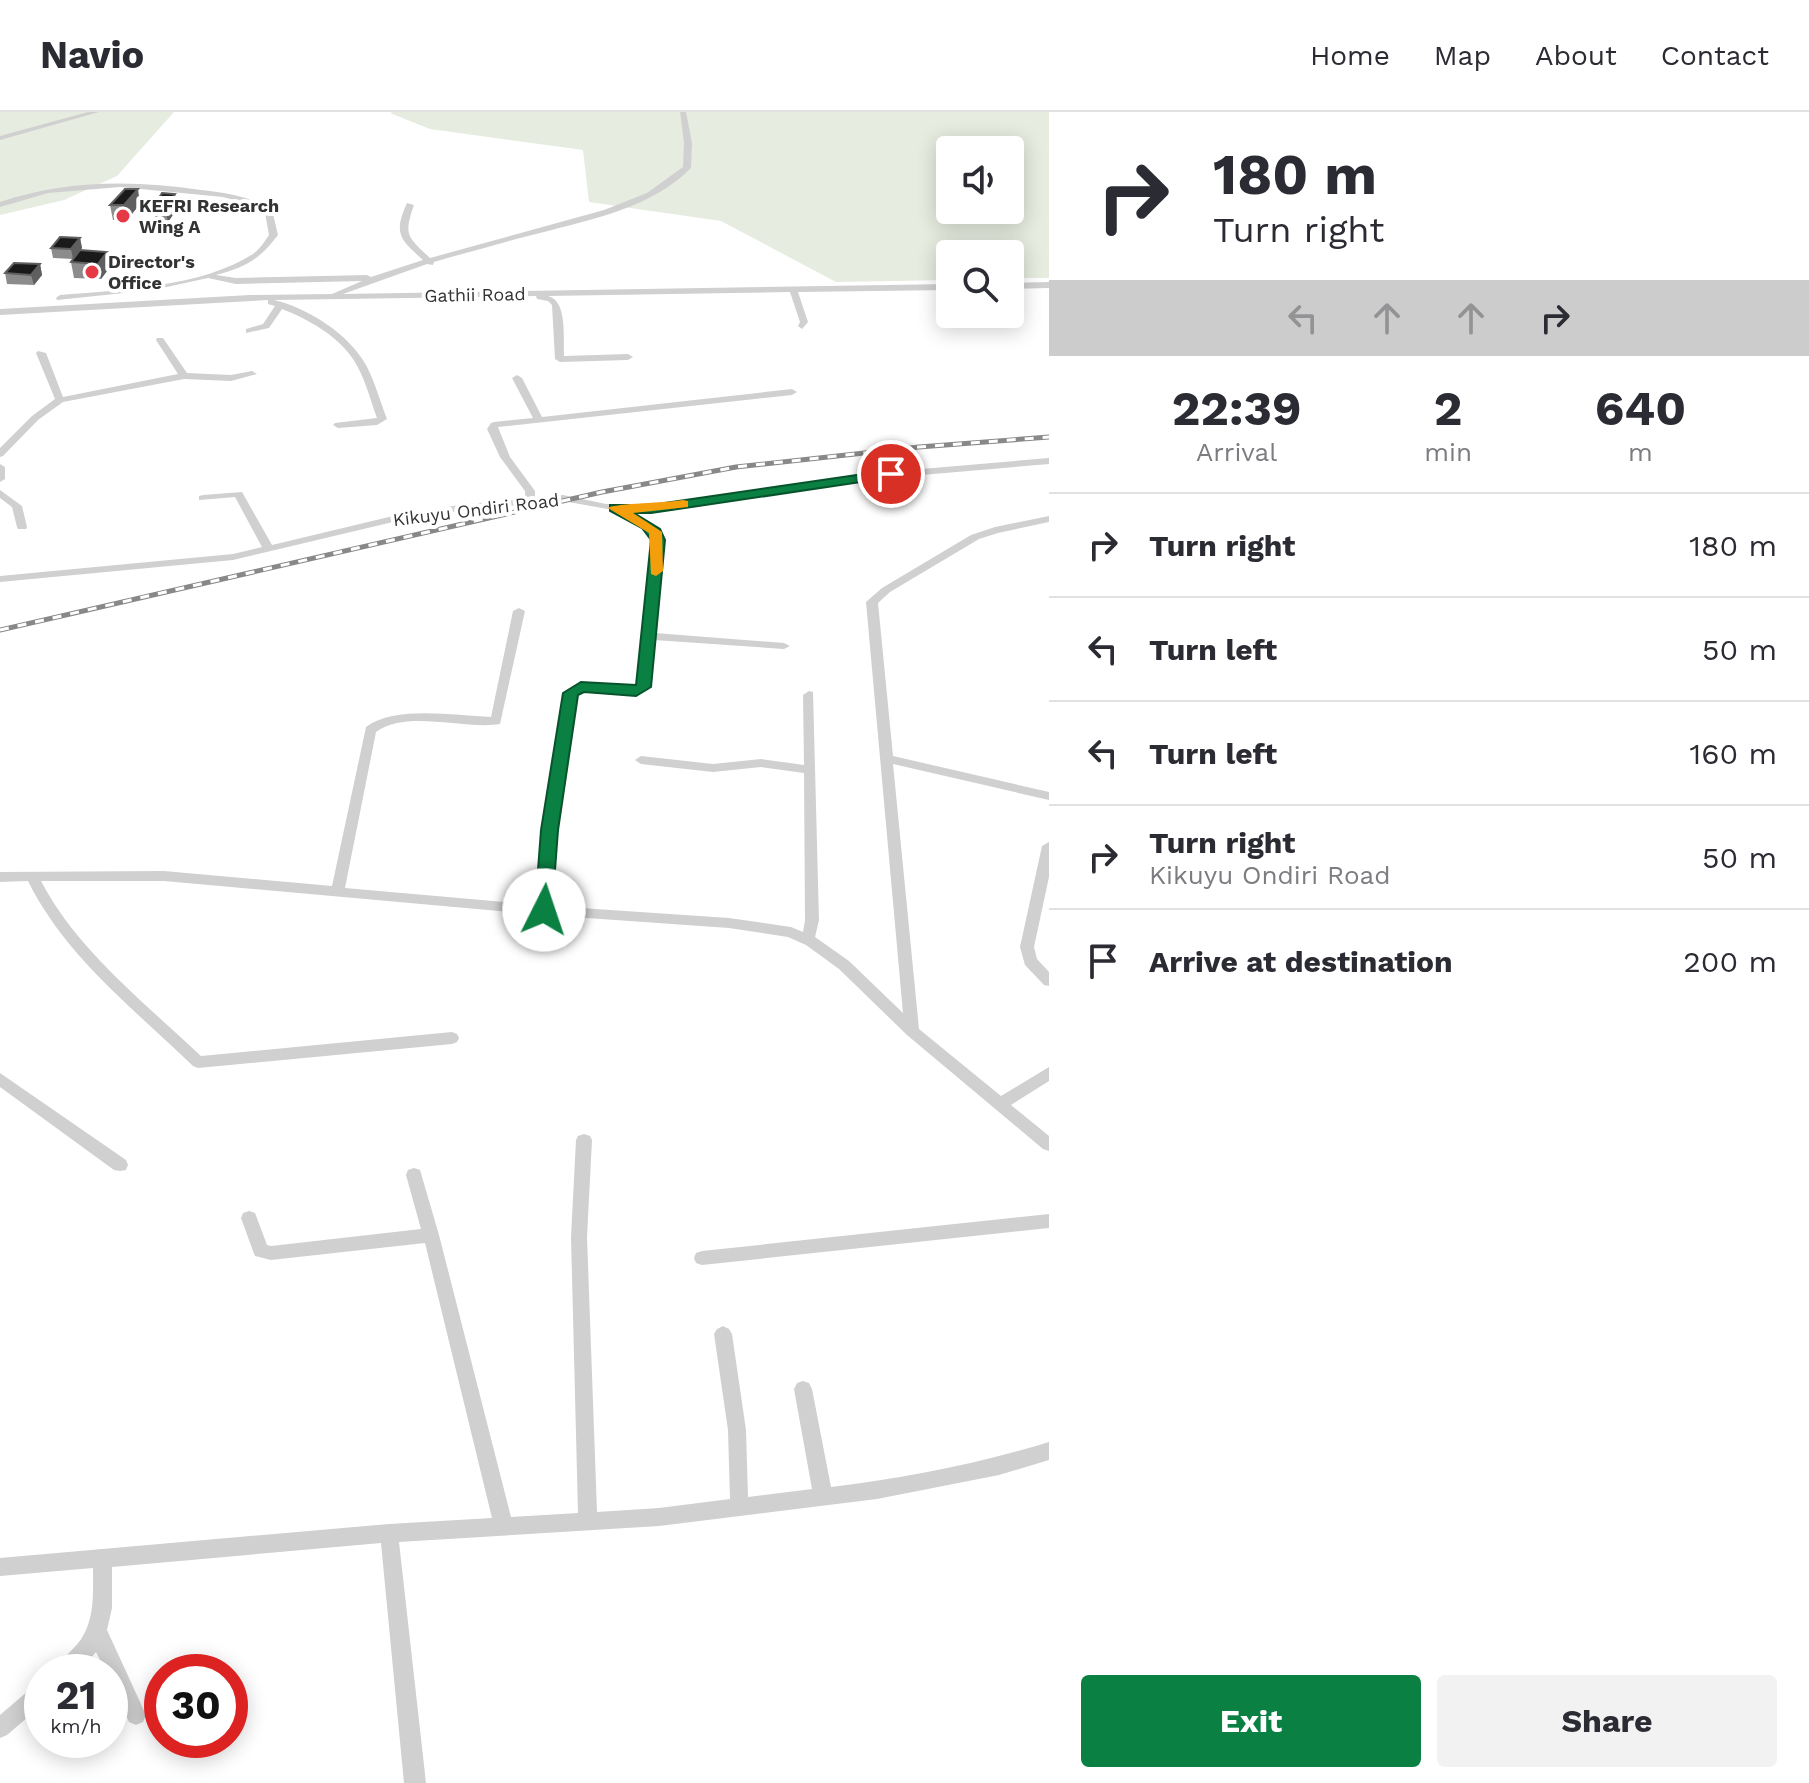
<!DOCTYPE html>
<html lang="en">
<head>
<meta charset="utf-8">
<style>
  :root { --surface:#fff; --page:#f2f2f3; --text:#2b2b33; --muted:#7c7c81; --line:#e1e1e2; --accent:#0b8043 }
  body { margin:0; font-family:"Work Sans",sans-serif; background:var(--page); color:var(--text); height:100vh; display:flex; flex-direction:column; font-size:30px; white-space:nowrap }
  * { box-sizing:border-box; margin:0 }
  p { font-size:26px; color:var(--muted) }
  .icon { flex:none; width:44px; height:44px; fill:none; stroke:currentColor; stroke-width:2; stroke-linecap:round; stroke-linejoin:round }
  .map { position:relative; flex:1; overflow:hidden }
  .panel { display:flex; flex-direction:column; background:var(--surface); width:760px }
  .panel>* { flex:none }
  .banner { background:#fff; color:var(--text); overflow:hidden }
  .fabs { position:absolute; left:936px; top:24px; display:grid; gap:16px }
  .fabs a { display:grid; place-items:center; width:88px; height:88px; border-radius:8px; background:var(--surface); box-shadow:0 4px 20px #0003; font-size:40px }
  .speed { position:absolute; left:24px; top:1542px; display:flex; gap:16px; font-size:40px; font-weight:700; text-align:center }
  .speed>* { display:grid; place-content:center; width:104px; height:104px; border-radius:50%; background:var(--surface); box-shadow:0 4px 20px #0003; line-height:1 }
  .speed small { font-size:20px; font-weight:400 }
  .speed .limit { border:12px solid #d22; background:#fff; color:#111 }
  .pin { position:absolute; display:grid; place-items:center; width:68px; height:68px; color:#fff; margin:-34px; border:4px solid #fff; border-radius:50%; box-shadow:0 2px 8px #0007 }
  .me { position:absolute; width:88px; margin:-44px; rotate:4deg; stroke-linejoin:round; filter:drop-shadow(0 0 6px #0008) }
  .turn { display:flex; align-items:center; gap:28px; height:168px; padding:0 32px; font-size:36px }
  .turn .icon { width:104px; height:104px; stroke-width:2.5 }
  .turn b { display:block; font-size:56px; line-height:68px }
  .lanes { display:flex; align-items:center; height:76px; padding:0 32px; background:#0003; justify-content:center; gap:40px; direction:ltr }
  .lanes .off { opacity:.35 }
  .eta { display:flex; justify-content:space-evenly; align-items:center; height:136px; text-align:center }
  .eta b { font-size:48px; font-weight:700; line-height:56px }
  .primary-button { display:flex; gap:16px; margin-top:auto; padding:16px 32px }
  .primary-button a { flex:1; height:92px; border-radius:8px; background:var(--accent); color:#fff; font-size:32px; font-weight:700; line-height:92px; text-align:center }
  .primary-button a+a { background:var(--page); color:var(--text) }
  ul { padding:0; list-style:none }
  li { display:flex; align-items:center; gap:24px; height:104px; padding:0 32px; border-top:2px solid var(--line) }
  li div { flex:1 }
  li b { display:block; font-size:30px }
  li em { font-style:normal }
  header { display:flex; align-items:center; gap:48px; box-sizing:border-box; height:112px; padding:0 40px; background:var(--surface); border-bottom:2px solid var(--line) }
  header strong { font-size:38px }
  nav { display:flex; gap:44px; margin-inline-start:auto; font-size:28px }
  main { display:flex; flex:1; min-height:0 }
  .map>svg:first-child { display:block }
</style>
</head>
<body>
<header>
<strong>Navio</strong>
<nav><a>Home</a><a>Map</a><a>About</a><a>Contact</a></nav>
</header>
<main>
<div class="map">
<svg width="1049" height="1671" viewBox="0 0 1049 1671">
  <rect width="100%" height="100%" fill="#fff"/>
  <path fill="#e6ecdf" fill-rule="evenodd" d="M0,0h174l-57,64 -53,24 -64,15z
    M393,0h656v166h-39v-24h-60v26l-114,2 -115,-61 -132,-19 -6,-52 -153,-21 -40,-16zM950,38h60v60h-60z"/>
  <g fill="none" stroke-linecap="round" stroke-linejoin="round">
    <path fill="#d0d0d0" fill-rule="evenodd" d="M88,0h11l-99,28v-4z
      M680,0h6l6,31 -1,25c-40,40 -98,51 -151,65 -30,7 -59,16 -89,24l-17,5 -1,3 -6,-1 -84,30 607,-10v6l-152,2 10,30 -6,7 -4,-3 2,-4 -10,-30 -242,4c20,5 15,43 16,60l64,-2 5,3 -5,3 -68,2 -5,-3 -3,-54 -4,-4 -11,-2 -1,-3 -262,4c34,8 75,34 92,65 9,17 14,36 21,54l-10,6 -39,3 -5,-3 2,-2 42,-5c-7,-19 -12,-41 -24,-59 -15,-23 -45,-40 -71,-50l-13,19 -23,5v-4l17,-5 12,-18 -7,-2v-4l-268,15v-6l250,-14 82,-1 30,-13 -126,3 -28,-6 -55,12 -96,10 -1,-2 4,-3c59,-5 142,-8 193,-41 7,-5 12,-13 16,-19l-4,-22 -16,-9 -26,-7 -103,-10 -72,6 -48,14v-5c67,-22 132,-22 201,-12 25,3 49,6 71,20l6,25c-19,25 -32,32 -62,40l20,3 131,-3 4,2 52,-17c-23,-21 -30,-26 -16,-57l7,2c-11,31 -6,32 16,53l174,-48 43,-17 36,-26 1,-24z
      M1049,170v6l-39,1v-6z
      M157,226h6l24,35 44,2 21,-4 5,3 -26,7 -47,-2 -121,23 -25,18 -35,36 -3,1v-9l32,-32 23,-17 -19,-46 2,-2 8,2 17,44 115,-23 -22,-34z
      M517,263l5,3 20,39 250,-28 5,3 -5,3 -294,32 12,30 25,34v7l28,-3 43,9 45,2 212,-32 186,-16v6l-186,16 -212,32 -24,-1 24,12 12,17 -8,93 129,10 6,3 -6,3 -130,-9 -6,50 -12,5 -53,-4 -6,4 -20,135 -6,76 178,12 62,9 12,5 2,-12 -1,-147 -43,-6 -48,5 -72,-8 -6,-4 6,-4 72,8 48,-5 43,6 -1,-70 6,-4 4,1 6,228 -4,17 34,24 54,52 -37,-411 16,-14 89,-53 24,-8 54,-11v6l-51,11 -19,6 -89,53 -12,11 15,153 156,36v8l-156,-36 26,265 82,67 48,-29v14l-38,24 38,31v15l-6,-2 -136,-114 -68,-66 -33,-24 -18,-8 -59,-9 -185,-13 -380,-34h-123c35,68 105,123 160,175l251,-24 5,2 2,4 -2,4 -5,2 -254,24 -5,-2c-59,-57 -128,-110 -165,-185l-28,1v-10l164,-1 168,15 34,-159c30,-22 89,-11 125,-10l22,-106 6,-3 6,3 -25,113c-36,6 -93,-15 -124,8l-31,156 193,17 5,-75 22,-137 16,-10 53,4 4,-2 15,-145 -10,-12 -30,-18 -50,-9 -104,10 -66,11 -160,38 -233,22v-6l233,-22 29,-7 -27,-50 -36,3v-4l4,-1 39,-3 30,53 121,-29 66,-11 62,-6 4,-3v-5l-25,-34 -13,-28 4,-6 3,-1 39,-4 -21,-40z
      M0,352l5,3v12l-5,3z
      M0,378l22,16 5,21 -1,2h-8l-1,-2 -5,-20 -12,-9z
      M1049,730v35l-15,70 3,12 12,13v14l-5,-1 -19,-20 -5,-18 22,-101z
      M0,961l126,87 2,5 -2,5 -6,1 -6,-1 -114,-83z
      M584,1022l6,2 2,4 -5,97 10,275 62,-4 71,-9 -2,-69 -14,-96 3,-5 6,-3 6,3 3,5 14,96 2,67 64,-8 -18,-100 3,-6 6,-2 6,2 3,6 19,98c73,-9 147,-23 218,-45v18l-50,15 -122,24 -218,27 -260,16 27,241h-22l-23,-240 -269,24v41l-5,22 39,85 -3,7 -7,3 -7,-3 -19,-41v-9h-4l-10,-20 -17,20h-24c5,-12 16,-20 24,-30 16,-21 14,-48 14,-74l-93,8v-18l389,-34 103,-6 -67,-275 -154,17 -16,-4 -2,-5 -12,-33 2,-5 6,-2 6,2 12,32 4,1 150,-17 -15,-54 2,-5 6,-2 6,2 19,65 72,282 67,-4 -7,-276 5,-97 2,-4z
      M1049,1102v14l-347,37 -6,-2 -2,-5 2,-5 6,-2z
      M42,1570v23l-35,30 -7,3v-23l35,-30z"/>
    <defs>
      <path id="rail" d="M0,518l602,-138 134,-25 183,-20 130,-10"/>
    </defs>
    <use href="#rail" stroke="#888" stroke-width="5"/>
    <use href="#rail" stroke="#fff" stroke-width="3" stroke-dasharray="9" stroke-linecap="butt"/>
  </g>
  <path fill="#8c8c8c" d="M175,82l2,15 -9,13 -12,-1 -2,-15z
    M140,92l-13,16h-14l-3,-15z
    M80,126l2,10 -6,8 31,-4 3,15 -9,12 -27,-1 -3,-16 2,-3 -20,-1 -2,-10z
    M40,152l2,11 -8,10 -27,-1 -2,-11z"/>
  <path fill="#5f5f5f" d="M138,77l2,15 -13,16 -3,-15z
    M175,82l2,15 -9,13 -3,-15z
    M80,126l2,10 -9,11 -2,-10z
    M107,140l3,15 -9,12 -3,-15z
    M40,152l2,11 -8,10 -3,-10z"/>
  <path fill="#1a1a1a" stroke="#5f5f5f" stroke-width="2" d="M125,77h13l-14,16h-14z
    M162,81l13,1 -10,13 -11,-1z
    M60,125l20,1 -9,11 -20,-1z
    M80,138l27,2 -9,12 -27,-2z
    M14,151l26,1 -9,11 -26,-2z"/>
  <path fill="#0b8043" stroke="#07532c" stroke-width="2" d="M891,358l4,1v6l-244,36h-17l26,16 5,11 -14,147 -15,9 -52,-4 -6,3 -20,135 -6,80 -8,6 -7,-2 -2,-4 6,-80 22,-137 18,-11 55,3 15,-145 -9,-12 -32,-17v-6h41z"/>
  <path fill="#f59e0b" d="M683,388l5,1v6l-55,6 29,19 1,39 -7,5 -5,-2 -2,-41 -41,-25c8,-5 59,-5 75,-8z"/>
  <g fill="#e63946" stroke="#fff" stroke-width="3">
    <circle cx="123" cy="104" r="8"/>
    <circle cx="92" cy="160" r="8"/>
  </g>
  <g text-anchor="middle" stroke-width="8" stroke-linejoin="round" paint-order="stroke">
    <g font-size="18" font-weight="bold" fill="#333" stroke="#fff" text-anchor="start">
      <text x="139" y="100">KEFRI Research<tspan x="139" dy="21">Wing A</tspan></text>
      <text x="108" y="156">Director's<tspan x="108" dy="21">Office</tspan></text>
    </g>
    <g font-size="18" fill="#333" stroke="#fff">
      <text transform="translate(475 183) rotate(-1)" y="6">Gathii Road</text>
      <text transform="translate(476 398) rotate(-7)" y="6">Kikuyu Ondiri Road</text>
    </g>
  </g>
</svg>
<div class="fabs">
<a><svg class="icon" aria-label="sound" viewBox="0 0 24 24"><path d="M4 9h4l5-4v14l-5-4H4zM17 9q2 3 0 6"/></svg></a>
<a><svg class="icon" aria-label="search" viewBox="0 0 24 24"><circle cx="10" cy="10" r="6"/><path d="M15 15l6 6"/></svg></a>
</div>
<div class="speed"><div>21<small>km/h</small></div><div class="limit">30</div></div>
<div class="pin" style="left:891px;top:362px;background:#d93025"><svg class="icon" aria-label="arrive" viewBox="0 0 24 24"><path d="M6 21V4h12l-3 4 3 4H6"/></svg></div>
<svg class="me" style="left:544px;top:798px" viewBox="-20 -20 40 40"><circle r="19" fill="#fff"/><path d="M0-13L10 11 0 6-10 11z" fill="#0b8043"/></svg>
</div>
<section class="panel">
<div class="banner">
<div class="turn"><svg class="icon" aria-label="right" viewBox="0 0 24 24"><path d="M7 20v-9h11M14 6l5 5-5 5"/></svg><div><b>180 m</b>Turn right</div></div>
<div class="lanes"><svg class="icon off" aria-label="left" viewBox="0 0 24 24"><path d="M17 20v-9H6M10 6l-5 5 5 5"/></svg><svg class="icon off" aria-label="ahead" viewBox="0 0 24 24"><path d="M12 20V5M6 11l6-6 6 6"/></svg><svg class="icon off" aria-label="ahead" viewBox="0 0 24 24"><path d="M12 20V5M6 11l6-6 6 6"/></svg><svg class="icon" aria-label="right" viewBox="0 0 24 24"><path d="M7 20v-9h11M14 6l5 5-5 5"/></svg></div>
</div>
<div class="eta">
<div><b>22:39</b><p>Arrival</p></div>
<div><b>2</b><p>min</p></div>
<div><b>640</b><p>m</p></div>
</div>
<ul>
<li><svg class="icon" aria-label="right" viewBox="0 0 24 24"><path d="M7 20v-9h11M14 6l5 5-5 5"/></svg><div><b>Turn right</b></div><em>180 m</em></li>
<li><svg class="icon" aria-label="left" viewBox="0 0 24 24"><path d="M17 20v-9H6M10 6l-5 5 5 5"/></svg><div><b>Turn left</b></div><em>50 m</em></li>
<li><svg class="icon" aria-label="left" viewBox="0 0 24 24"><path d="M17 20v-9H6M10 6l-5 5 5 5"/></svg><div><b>Turn left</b></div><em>160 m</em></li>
<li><svg class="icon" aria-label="right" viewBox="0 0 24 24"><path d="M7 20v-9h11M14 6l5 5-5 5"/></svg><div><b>Turn right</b><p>Kikuyu Ondiri Road</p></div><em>50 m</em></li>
<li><svg class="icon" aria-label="arrive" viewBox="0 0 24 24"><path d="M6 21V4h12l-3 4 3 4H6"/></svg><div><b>Arrive at destination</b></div><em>200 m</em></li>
</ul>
<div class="primary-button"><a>Exit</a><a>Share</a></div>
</section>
</main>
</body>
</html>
